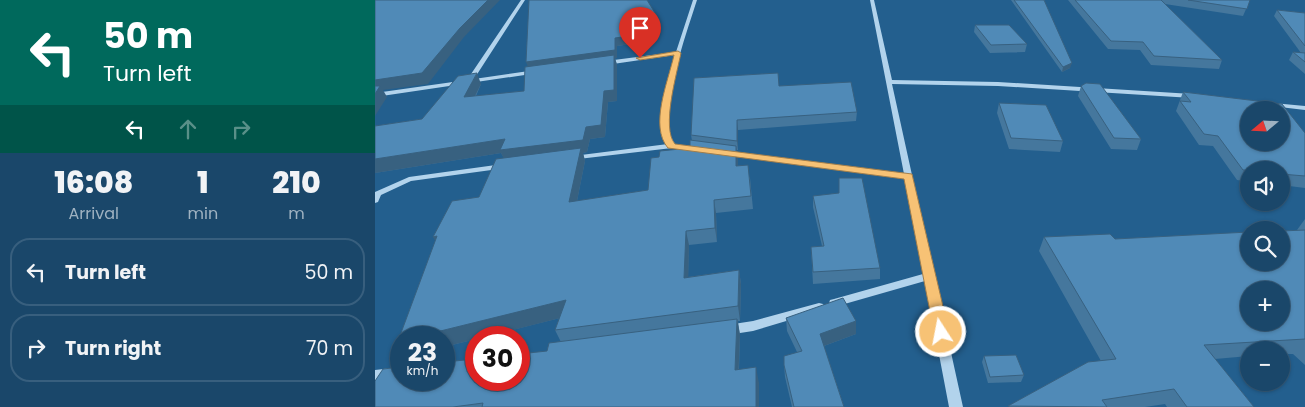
<!DOCTYPE html>
<html lang="en">
<head>
<meta charset="utf-8">
<style>
  :root { --surface:#1a476a; --page:#275172; --text:#f1f3f6; --muted:#9fb2c1; --line:#385f7e }
  body { margin:0; font-family:Poppins,sans-serif; background:var(--page); color:var(--text); height:100vh; display:flex; flex-direction:column; font-size:19px; white-space:nowrap }
  * { box-sizing:border-box; margin:0 }
  p { font-size:16px; color:var(--muted) }
  .icon { flex:none; width:28px; height:28px; fill:none; stroke:currentColor; stroke-width:2; stroke-linecap:round; stroke-linejoin:round }
  .map { position:relative; flex:1; overflow:hidden }
  .sheet { display:flex; flex-direction:column; background:var(--surface); width:375px }
  .sheet>* { flex:none }
  .top-card { background:#00695c; color:#fff; overflow:hidden }
  .needle { width:32px; rotate:251deg }
  .fabs { position:absolute; left:865px; top:101px; display:grid; gap:10px }
  .fabs a { display:grid; place-items:center; width:50px; height:50px; border-radius:50%; background:var(--surface); box-shadow:0 1px 4px #0004,0 0 0 1px var(--line); font-size:25px }
  .speed { position:absolute; left:15px; top:326px; display:flex; gap:10px; font-size:25px; font-weight:700; text-align:center }
  .speed>* { display:grid; place-content:center; width:65px; height:65px; border-radius:50%; background:var(--surface); box-shadow:0 1px 4px #0004,0 0 0 1px var(--line); line-height:1 }
  .speed small { font-size:12px; font-weight:400 }
  .speed .limit { border:8px solid #d22; background:#fff; color:#111 }
  .pin { position:absolute; display:grid; place-items:center; width:42px; height:42px; color:#fff; margin:-51px -21px; border-radius:50% 50% 50% 0; rotate:-45deg; box-shadow:0 0 5px #0007 }
  .pin .icon { rotate:45deg }
  .me { position:absolute; width:55px; margin:-28px; rotate:349deg; stroke-linejoin:round; filter:drop-shadow(0 0 4px #0008) }
  .turn { display:flex; align-items:center; gap:18px; height:105px; padding:0 20px; font-size:22px }
  .turn .icon { width:65px; height:65px; stroke-width:2.5 }
  .turn b { display:block; font-size:35px; line-height:42px }
  .lanes { display:flex; align-items:center; height:48px; padding:0 20px; background:#0003; justify-content:center; gap:25px; direction:ltr }
  .lanes .off { opacity:.35 }
  .eta { display:flex; justify-content:space-evenly; align-items:center; height:85px; text-align:center }
  .eta b { font-size:30px; font-weight:800; line-height:35px }
  ul { padding:0; list-style:none }
  li { display:flex; align-items:center; gap:15px; height:68px; margin:0 10px 8px; padding:0 10px; border:2px solid var(--line); border-radius:20px }
  li div { flex:1 }
  li b { display:block; font-size:19px }
  li em { font-style:normal }
  main { display:flex; flex:1; min-height:0 }
  .map>svg:first-child { display:block }
</style>
</head>
<body>
<main>
<section class="sheet">
<div class="top-card">
<div class="turn"><svg class="icon" aria-label="left" viewBox="0 0 24 24"><path d="M17 20v-9H6M10 6l-5 5 5 5"/></svg><div><b>50 m</b>Turn left</div></div>
<div class="lanes"><svg class="icon" aria-label="left" viewBox="0 0 24 24"><path d="M17 20v-9H6M10 6l-5 5 5 5"/></svg><svg class="icon off" aria-label="ahead" viewBox="0 0 24 24"><path d="M12 20V5M6 11l6-6 6 6"/></svg><svg class="icon off" aria-label="right" viewBox="0 0 24 24"><path d="M7 20v-9h11M14 6l5 5-5 5"/></svg></div>
</div>
<div class="eta">
<div><b>16:08</b><p>Arrival</p></div>
<div><b>1</b><p>min</p></div>
<div><b>210</b><p>m</p></div>
</div>
<ul>
<li><svg class="icon" aria-label="left" viewBox="0 0 24 24"><path d="M17 20v-9H6M10 6l-5 5 5 5"/></svg><div><b>Turn left</b></div><em>50 m</em></li>
<li><svg class="icon" aria-label="right" viewBox="0 0 24 24"><path d="M7 20v-9h11M14 6l5 5-5 5"/></svg><div><b>Turn right</b></div><em>70 m</em></li>
</ul>
</section>
<div class="map">
<svg width="930" height="407" viewBox="0 0 930 407">
  <rect width="100%" height="100%" fill="#235f8e"/>
  <g fill="none" stroke-linecap="round" stroke-linejoin="round">
    <path fill="#b2d3ec" fill-rule="evenodd" d="M146,0h4l-51,79 62,-9 3,2 -1,1 -163,24v-4l92,-13z
      M318,0h4c-11,34 -34,99 -27,133 1,4 3,8 5,11l25,4 1,2 -1,2 -28,-4 -102,12 -1,-2 1,-2h3l95,-12c-12,-27 -1,-61 7,-89l-69,10 -3,-2 3,-2 70,-9z
      M495,0h4l18,80 106,2 194,12 3,2 -3,2 -194,-12 -106,-2 71,323h-14l-24,-126 -91,26 -4,-1 -1,-3 1,-3 4,-1 89,-25 -18,-95 -178,-24 -4,-2 4,-2 177,23z
      M898,103l32,3v4l-34,-4v-2z
      M128,164h3l1,2 -1,2 -95,13 -30,14 -3,7 -3,1v-11l34,-15z
      M444,303l4,1 2,3 -2,3 -70,21 -26,4 -4,-2 -2,-3 2,-3 4,-2 26,-4z
      M26,367v10l-26,3v-10z"/>
  </g>
  <path fill="#45779d" d="M636,0h33l26,68 -8,4z
    M693,0h182l-7,16 -78,-12 57,56 -3,9 -68,-4 -11,-15 -32,-1z
    M902,10l28,3v61l-16,-14 4,-8 8,1 -27,-37z
    M283,23l-7,18 -34,5v12h-2l2,7v36l-9,1 -3,35 -15,2 -3,13 -4,1 2,8 -8,40 71,-11 11,-33 31,-9 2,-7 -1,-6 88,-49 78,26 -1,9 -118,9v20h-1l1,16 12,12 3,31 -37,4 1,29 -28,3 -1,32 51,-7 2,14 -1,37h-2l2,14 -1,34 20,14v24h-384l172,-56 14,-9 -6,-12 5,-12 -116,29v-9l35,-141 25,-39 -3,-5 -126,20v-47l47,-7 59,-35 -5,12 48,-5 4,-25z
    M600,25l52,19 -2,8 -35,1 -16,-21z
    M706,86l60,53 -4,11 -26,-1 -33,-53z
    M808,92l122,41v55l-24,-3v-15h-32v12l-12,-2 -24,-34 -14,-1 -23,-34z
    M624,103l64,38 -3,11 -51,-3 -12,-36z
    M438,196l67,72v11l-67,5 -2,-37 11,-1 -9,-39z
    M930,219v146l-12,-11h-12v-4h-32v6l-34,3 39,48h-87l-2,-3 -20,3h-137l93,-46 -62,-110 5,-14 71,2 182,-9z
    M411,318l70,3v13l-32,12 20,61h-52l-7,-30 -1,-12 13,-13 -10,-21z
    M609,356l40,19 -3,7 -33,1 -6,-21z"/>
  <path fill="#386180" d="M113,0h12l-36,37 -36,47 -45,6 4,7 -12,19v-36l85,-52z
    M282,16l1,7 -7,18 -34,5v12h-2l2,7v36l-9,1 -3,35 -15,2 -3,13 -4,1 2,8 -11,55 -68,-53 -5,-10 -126,20v-14l130,-20 4,10 20,-79 -3,-8 89,-24z
    M697,63l-2,5 -8,4 1,-5z
    M102,73l4,11 -12,24 -5,-11z
    M362,120l1,10v20l-1,-9z
    M361,146l2,13v20l-2,-13z
    M339,200l2,13 1,29 -2,-14z
    M311,231l3,14 -1,47 -4,-14z
    M62,236l4,15 -8,-14z
    M364,270l2,14 -1,37 -2,-15z
    M191,300l6,15 -91,23h-5v1l-32,8v-9h-32z
    M362,319l3,16 -2,50 -3,-15z
    M481,321v13l-35,13 -1,-13z
    M26,340v6l-3,-5z
    M381,367l3,16v24h-3z"/>
  <path fill="#508ab7" stroke="#386180" fill-rule="evenodd" d="M0,0h113l-28,28 -38,45 -47,7z
    M154,0h118l10,16 -8,17 -34,5v12l-89,12z
    M639,0h30l28,63 -9,4z
    M700,0h86l61,60 -68,-4 -11,-14 -32,-1z
    M813,0h62l-3,9z
    M902,10l28,3v33z
    M600,25h34l18,19 -36,1z
    M918,52l12,1v9z
    M239,55v35l-10,1 -3,34 -15,2 -3,13 -83,10 5,-11 -130,20v-33l47,-7 36,-43 19,-3 -13,24 60,-6 1,-24z
    M403,73l1,13 72,-4 6,30 -120,8v21l-46,-6 3,-57z
    M711,83l14,1 41,55 -27,-1 -33,-52z
    M0,86h5l-5,8z
    M808,92l99,12 23,29v43l-24,-2v-4h-38l-25,-34 -14,-2 -24,-33 11,1zM874,110h32v32h-32z
    M624,103l47,2 17,36 -52,-3z
    M315,140l46,6v20l12,-1 3,31 -37,4 1,28 -29,3 -2,47 55,-8 -1,36 -183,24 11,-30 -154,38h-11v2l-3,1 39,-105 -4,1 19,-36 27,-4 17,-38 85,-11 -12,54 79,-12 3,-32 8,-1 1,-6 30,-3z
    M464,178h23l18,90 -67,4 -2,-25 13,-1 -11,-50 26,-3z
    M930,230v109l-101,6 50,62h-67l-13,-18 -72,11 5,7 -99,-1 80,-44 28,-3 -72,-122 66,-3 5,5 134,-7v30h32v-31zM874,290h32v32h-32z
    M468,298l13,23 -36,13 24,73h-50l-10,-42v-9l18,-5 -16,-33z
    M362,319l-2,51 21,-3v40h-274l1,-4 -30,4h-78v-26l8,-12 18,-2v13h43v-18l32,-3v21h43v-26l28,-3 2,-8z
    M641,355l8,20 -34,2 -6,-21z"/>
  <path fill="#f7c275" stroke="#a17e4c" d="M303,51l3,2c-4,20 -20,75 -6,91l237,30 37,158 -3,4 -5,2 -5,-2 -2,-4 -30,-153 -236,-31c-19,-22 0,-66 6,-93l-34,5 -4,-2z"/>
</svg>
<div class="fabs">
<a><svg class="needle" viewBox="-14 -14 28 28"><path d="M0-13l5 13h-10z" fill="#e53935"/><path d="M0 13l5-13h-10z" fill="#9fb2c1"/></svg></a>
<a><svg class="icon" aria-label="sound" viewBox="0 0 24 24"><path d="M4 9h4l5-4v14l-5-4H4zM17 9q2 3 0 6"/></svg></a>
<a><svg class="icon" aria-label="search" viewBox="0 0 24 24"><circle cx="10" cy="10" r="6"/><path d="M15 15l6 6"/></svg></a>
<a>+</a>
<a>−</a>
</div>
<div class="speed"><div>23<small>km/h</small></div><div class="limit">30</div></div>
<div class="pin" style="left:265px;top:58px;background:#d93025"><svg class="icon" aria-label="arrive" viewBox="0 0 24 24"><path d="M6 21V4h12l-3 4 3 4H6"/></svg></div>
<svg class="me" style="left:566px;top:332px" viewBox="-20 -20 40 40"><circle r="17" fill="#f7c275" stroke="#fff" stroke-width="3"/><path d="M0-11L8 9 0 5-8 9z" fill="#fff"/></svg>
</div>
</main>
</body>
</html>
